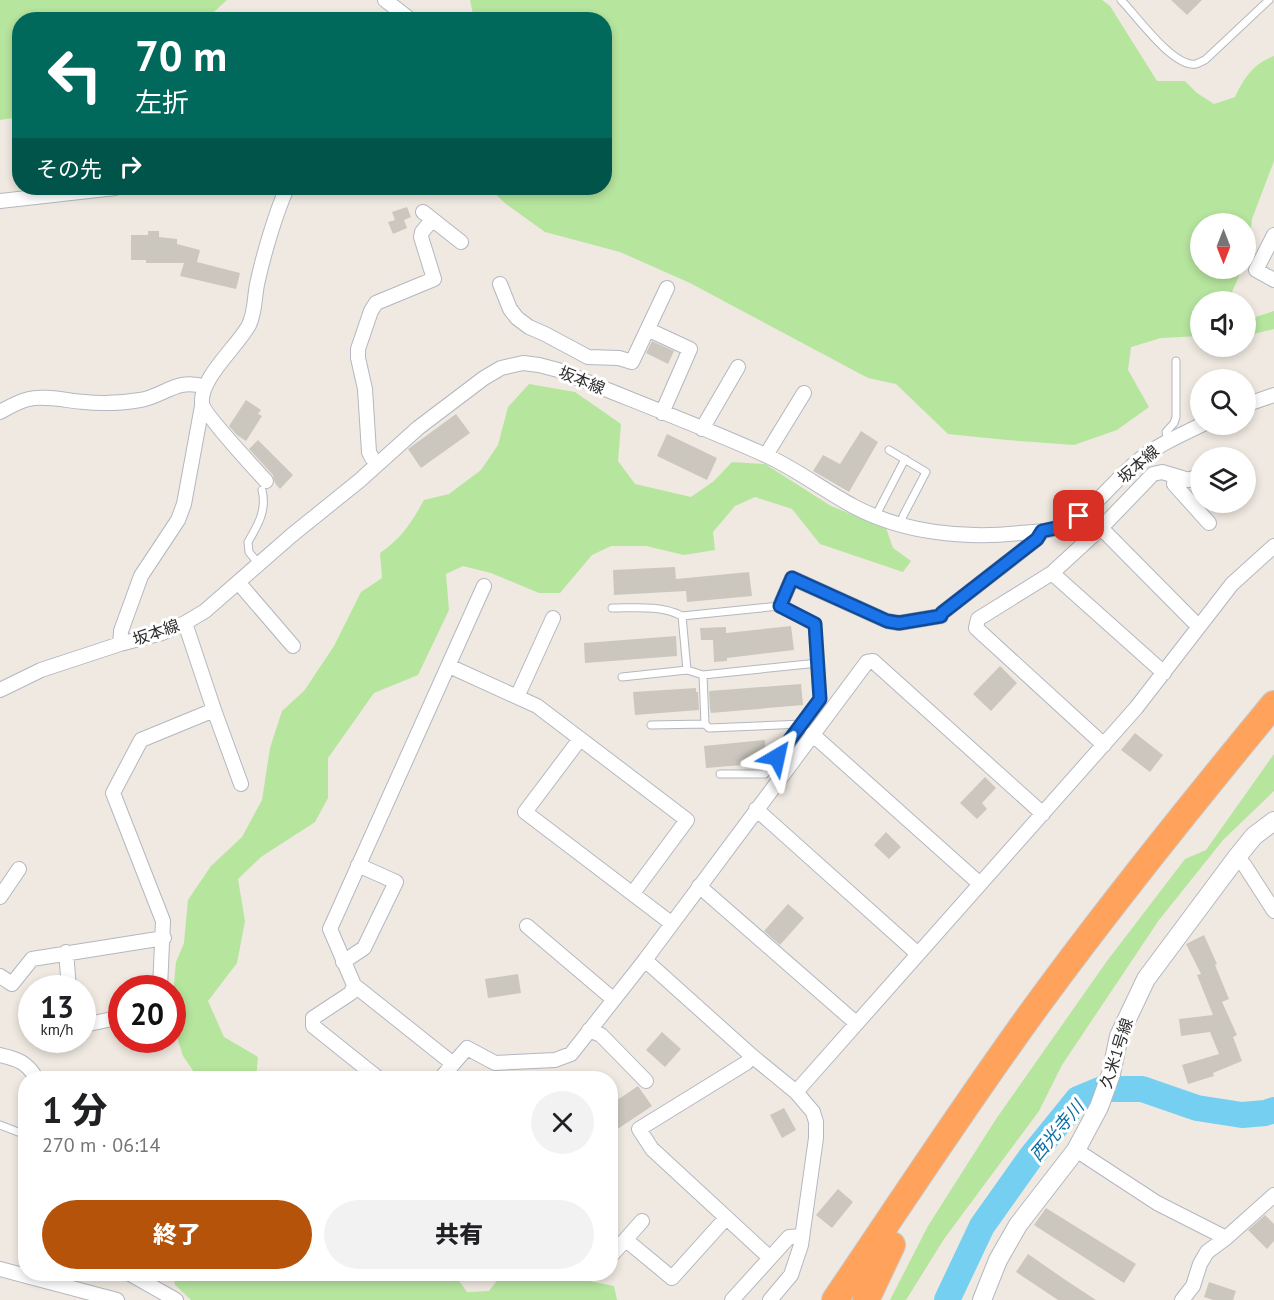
<!DOCTYPE html>
<html lang="ja">
<head>
<meta charset="utf-8">
<style>
  :root { --surface:#fff; --page:#f2f2f2; --text:#202124; --muted:#757577; --accent:#b45309 }
  body { margin:0; font-family:"PT Sans","Noto Sans JP",sans-serif; background:var(--page); color:var(--text); height:100vh; display:flex; flex-direction:column; font-size:22px; white-space:nowrap }
  * { box-sizing:border-box; margin:0 }
  p { font-size:20px; color:var(--muted) }
  .icon { flex:none; width:33px; height:33px; fill:none; stroke:currentColor; stroke-width:2; stroke-linecap:round; stroke-linejoin:round }
  .map { position:relative; flex:1; overflow:hidden }
  .drawer { position:absolute; left:18px; top:1071px; width:600px; height:210px; display:flex; flex-direction:column; background:var(--surface); border-radius:24px; box-shadow:0 3px 9px #0003 }
  .drawer>* { flex:none }
  .top-card { position:absolute; left:12px; top:12px; width:600px; height:183px; border-radius:24px; box-shadow:0 3px 9px #0003; background:#00695c; color:#fff; overflow:hidden }
  .needle { width:39px; rotate:180deg }
  .fabs { position:absolute; left:1190px; top:213px; display:grid; gap:12px }
  .fabs a { display:grid; place-items:center; width:66px; height:66px; border-radius:50%; background:var(--surface); box-shadow:0 3px 9px #0003; font-size:30px }
  .speed { position:absolute; left:18px; top:975px; display:flex; gap:12px; font-size:30px; font-weight:700; text-align:center }
  .speed>* { display:grid; place-content:center; width:78px; height:78px; border-radius:50%; background:var(--surface); box-shadow:0 3px 9px #0003; line-height:1 }
  .speed small { font-size:15px; font-weight:400 }
  .speed .limit { border:9px solid #d22; background:#fff; color:#111 }
  .pin { position:absolute; display:grid; place-items:center; width:51px; height:51px; color:#fff; margin:-26px; border-radius:12px; box-shadow:0 3px 9px #0006 }
  .me { position:absolute; width:66px; margin:-33px; rotate:36deg; stroke-linejoin:round; filter:drop-shadow(0 0 4px #0008) }
  .turn { display:flex; align-items:center; gap:21px; height:126px; padding:0 24px; font-size:27px }
  .turn .icon { width:78px; height:78px; stroke-width:2.5 }
  .turn b { display:block; font-size:42px; line-height:51px }
  .then { display:flex; align-items:center; height:57px; padding:0 24px; background:#0003; gap:12px; font-size:22px }
  .round { display:grid; place-items:center; flex:none; width:63px; height:63px; border-radius:32px; background:var(--page) }
  .head { display:flex; align-items:center; justify-content:space-between; height:102px; padding:0 24px }
  h1 { font-size:36px; font-weight:800; line-height:45px }
  .primary-button { display:flex; gap:12px; margin-top:auto; padding:12px 24px }
  .primary-button a { flex:1; height:69px; border-radius:36px; background:var(--accent); color:#fff; font-size:24px; font-weight:800; line-height:69px; text-align:center }
  .primary-button a+a { background:var(--page); color:var(--text) }
  .map>svg:first-child { display:block }
</style>
</head>
<body>
<div class="map">
<svg width="1274" height="1300" viewBox="0 0 1274 1300">
  <rect width="100%" height="100%" fill="#efe9e1"/>
  <path fill="#b6e59e" d="M0,0h227l-21,19 -186,1 -1,97 -19,3z
    M470,0h632l8,6 47,75h28l12,12 17,11 21,-7c10,-20 17,-32 39,-41v105l-22,58 -4,36 -3,7v-38h-45v44l42,1 -10,23 3,9 -35,1v34l-39,2 -30,9 -3,23 21,37 -32,23 -43,15 -67,-5 -59,-6 -52,-50 -28,-6 -178,-95 -70,-31 -75,-20 -39,-28 -17,-16h115v-168l-130,-1z
    M1274,311v18l-29,7v-22l7,4z
    M529,384l46,8 46,32 -3,37 17,23 56,13 23,-16 18,-19 33,2 66,42 55,22 7,20 18,13 -8,11 -83,-28 -28,-35 -37,-12 -20,9 -22,26 2,18 -31,5 -38,-9h-35l-19,9 -32,38h-21l-48,-20 -28,-7 -17,8 3,36 -31,65 -44,18 -46,65v40l-13,24 -54,35 -23,22 7,42 -8,42 -29,38 16,36 34,20 -2,21h-58l-15,-22 -10,-32v-29l3,-33 8,-19 4,-43 23,-34 31,-29 20,-37 8,-52 12,-37 22,-20 30,-45 27,-54 21,-14 -2,-25c21,-14 32,-31 44,-53l25,-6 32,-24 17,-25 10,-38z
    M1274,754v37l-51,49 -64,80 -97,145 -23,46 -95,128 -38,61h-16l38,-74 68,-107 111,-158 78,-102 21,-9z
    M173,1274h281l13,18 22,-1 13,-17h75l3,5 34,7 3,14h-426l-16,-15z"/>
  <g fill="none" stroke-linecap="round" stroke-linejoin="round">
    <path stroke="#75cff0" stroke-width="26" d="M947,1300l35,-74 49,-69 47,-58 24,-10h40l55,19 45,7 23,-2 9,-3"/>
  </g>
  <path fill="#cbc7bf" d="M1171,0h31l-15,15z
    M407,207l4,10 -7,3 3,8 -14,6 -5,-12 7,-2 -3,-8z
    M148,231h11v6l18,2v5l23,6 -3,12 43,11 -4,16 -56,-13 4,-13h-38v-3h-15v-25h17z
    M652,341l22,10 -6,13 -22,-11z
    M246,400l15,10 -3,4 4,2 -16,25 -9,-6 -8,-9z
    M456,414l14,19 -49,35 -13,-19z
    M861,431l17,11 -29,50 -36,-21 10,-16 17,9z
    M667,434l50,24 -10,22 -50,-24z
    M258,440l35,35 -13,14 -5,-6 -2,-8 -24,-26z
    M675,567l1,12 73,-7 3,24 -65,6 -1,-11 -72,4 -1,-25z
    M791,626l3,24 -67,8v3l-13,1 -1,-22h-12l-1,-12 26,-1v6z
    M676,636l1,20 -92,7 -1,-20z
    M1000,666l17,17 -26,28 -18,-17z
    M801,684l2,21 -92,8 -1,-4 -1,-18z
    M696,688v4h2l1,18 -64,5 -2,-23z
    M1135,733l28,22 -13,17 -29,-22z
    M765,740l1,23 -60,5 -2,-22z
    M985,777l11,11 -14,15 5,6 -10,10 -17,-16z
    M886,832l15,15 -12,12 -15,-14z
    M788,904l16,14 -24,27 -16,-14z
    M1204,935l13,29 -2,1 14,34 -7,3 15,33 -4,2 9,24 -29,12 1,3 -26,8 -6,-19 37,-11 -9,-22 -29,4 -2,-17 34,-4 -16,-40 4,-1 -15,-30z
    M518,974l3,19 -33,5 -3,-19z
    M662,1032l19,17 -16,18 -19,-17z
    M638,1086l14,20 -42,28v-29z
    M784,1108l12,22 -14,8 -12,-23z
    M838,1189l15,13 -21,26 -16,-13z
    M1046,1208l90,56 -12,19 -90,-58z
    M1265,1215l9,9v17l-7,8 -19,-19z
    M1028,1254l39,27 29,19h-38l-42,-28z
    M1209,1282l27,9 -3,9h-20l-9,-3z"/>
  <g fill="none" stroke-linecap="round" stroke-linejoin="round">
    <defs>
      <path id="service" d="M1121,0c15,15 52,68 75,64 3,-1 6,-3 9,-4l64,-60
        M1168,441l-2,-9 8,-9 2,-6v-56
        M889,450l37,22 -23,44 -2,8
        M875,517l30,-58
        M258,563l-9,-11 -1,-10c10,-17 19,-32 14,-52
        M612,608c24,0 48,-3 70,8l98,-10 35,18 5,75 -55,75h-45
        M682,616l5,54
        M703,675l2,49
        M622,677l65,-7 16,5 115,-12
        M651,725l54,-1 4,4 93,-4
        M0,1125l26,10"/>
      <path id="minor" d="M385,0l26,20
        M0,201l115,-13
        M423,212l38,30
        M1274,235l-18,35 18,10
        M500,284l10,25 7,9 12,9 16,7 43,23 31,1 13,4 35,-74
        M649,330l41,19 -28,64
        M1245,405l29,-10
        M0,412c9,-5 19,-11 29,-13 14,-4 40,2 55,3 18,2 38,1 56,-2 25,-4 37,-23 65,-13
        M702,429l36,-62
        M766,455l38,-62
        M378,464l-6,-6 -3,-6 -4,-63 -7,-31v-9l13,-38 5,-8 58,-24 -13,-42 1,-5 10,-12
        M1175,476l-1,8 35,39
        M266,481c-11,-12 -63,-68 -64,-78 -2,-25 35,-56 47,-78 7,-15 5,-30 9,-45 6,-27 18,-68 29,-92
        M1101,528l97,98
        M1052,573l112,100
        M238,582l55,64
        M780,606l12,-28 95,43 12,2 42,-7 1,-3 95,-74 5,-8
        M185,623l29,87 27,74
        M120,644l1,-13 20,-55 37,-56 6,-16 18,-98
        M449,666l88,40 150,114 -54,73
        M0,690l41,-20 79,-26 42,-11 23,-10 20,-12 87,-76 67,-54 59,-53 66,-50 17,-10 22,-5 16,2 19,5c68,28 138,54 205,84 32,14 60,36 90,52 50,27 112,33 167,27 12,-1 25,-1 36,-5 36,-13 55,-46 83,-68 20,-16 42,-25 64,-36
        M517,697l36,-79
        M812,734l168,150
        M580,739l-55,73 146,111
        M1104,745l-128,-117 2,-9 74,-46 49,-45 52,-54 9,-2 27,8 11,-5
        M756,809l162,145
        M1237,857l8,9 29,45
        M699,886l157,137
        M0,897l19,-28
        M527,926l86,73
        M66,952l3,36
        M645,960l107,96 44,36 17,20 3,10v16l-15,107 -10,30 -21,25
        M343,962l21,-14 32,-66 -38,-17
        M0,976l12,8 20,-25 132,-21
        M354,985l-3,8 -38,25v8l65,52
        M160,988l3,-67 -50,-128 28,-53 73,-30
        M82,1022l2,3 38,-8
        M589,1030l12,5 45,46
        M0,1055c17,4 27,7 36,23
        M752,1056l-6,7 -107,66 13,20 117,108
        M452,1063l-98,-78 -24,-56 154,-343
        M441,1078l26,-30 28,15 60,-3 16,-6 74,-94 222,-298 6,-1 170,153
        M796,1092l340,-384 96,-124 42,-38
        M1076,1150l81,53 69,35
        M626,1240l46,38 54,-60
        M610,1257l32,-36
        M0,1269l117,31
        M130,1274l46,26
        M732,1300l57,-63 13,-1
        M1182,1300l11,-14 7,-22 7,-12 19,-14 48,-43"/>
      <path id="tertiary" d="M982,1300l16,-40 20,-35 58,-75 23,-43 12,-33 8,-38 27,-57 91,-122 17,-21 20,-15"/>
      <path id="motorway" d="M835,1300c68,-100 134,-202 206,-300 74,-101 153,-199 233,-296
        M866,1300l26,-55"/>
    </defs>
    <use href="#service" stroke="#b4b7c1" stroke-width="9"/>
    <use href="#minor" stroke="#b4b7c1" stroke-width="16"/>
    <use href="#tertiary" stroke="#b4b7c1" stroke-width="20"/>
    <use href="#motorway" stroke="#c9c9c9" stroke-width="28"/>
    <use href="#service" stroke="#fff" stroke-width="7"/>
    <use href="#minor" stroke="#fff" stroke-width="14"/>
    <use href="#tertiary" stroke="#fff" stroke-width="18"/>
    <use href="#motorway" stroke="#ffa35c" stroke-width="26"/>
  </g>
  <g fill="none" stroke-linecap="round" stroke-linejoin="round">
    <defs>
      <path id="route" d="M777,757l43,-58 -5,-75 -35,-18 12,-28 95,43 12,2 42,-7 1,-3 95,-74 5,-8 14,-3 23,-12"/>
    </defs>
    <use href="#route" stroke="#114b97" stroke-width="15"/>
    <use href="#route" stroke="#1a73e8" stroke-width="10"/>
  </g>
  <g text-anchor="middle" stroke-width="6" stroke-linejoin="round" paint-order="stroke">
    <g font-size="16" fill="#2e2e2e" stroke="#fff">
      <text transform="translate(582 380) rotate(22)" y="6">坂本線</text>
      <text transform="translate(1138 464) rotate(-41)" y="6">坂本線</text>
      <text transform="translate(156 632) rotate(-19)" y="6">坂本線</text>
      <text transform="translate(1116 1053) rotate(-72)" y="6">久米1号線</text>
    </g>
    <g font-size="18" font-style="italic" fill="#0d6fa3" stroke="#fff">
      <text transform="translate(1057 1131) rotate(-50)" y="6">西光寺川</text>
    </g>
  </g>
</svg>
<div class="fabs">
<a><svg class="needle" viewBox="-14 -14 28 28"><path d="M0-13l5 13h-10z" fill="#e53935"/><path d="M0 13l5-13h-10z" fill="#757577"/></svg></a>
<a><svg class="icon" aria-label="sound" viewBox="0 0 24 24"><path d="M4 9h4l5-4v14l-5-4H4zM17 9q2 3 0 6"/></svg></a>
<a><svg class="icon" aria-label="search" viewBox="0 0 24 24"><circle cx="10" cy="10" r="6"/><path d="M15 15l6 6"/></svg></a>
<a><svg class="icon" aria-label="layers" viewBox="0 0 24 24"><path d="M12 4l9 5-9 5-9-5zM3 14l9 5 9-5"/></svg></a>
</div>
<div class="speed"><div>13<small>km/h</small></div><div class="limit">20</div></div>
<div class="pin" style="left:1079px;top:516px;background:#d93025"><svg class="icon" aria-label="arrive" viewBox="0 0 24 24"><path d="M6 21V4h12l-3 4 3 4H6"/></svg></div>
<svg class="me" style="left:777px;top:757px" viewBox="-20 -20 40 40"><path d="M0-17L14 15 0 8-14 15z" fill="#1a73e8" stroke="#fff" stroke-width="4"/></svg>
<div class="top-card">
<div class="turn"><svg class="icon" aria-label="left" viewBox="0 0 24 24"><path d="M17 20v-9H6M10 6l-5 5 5 5"/></svg><div><b>70 m</b>左折</div></div>
<div class="then">その先<svg class="icon" aria-label="right" viewBox="0 0 24 24"><path d="M7 20v-9h11M14 6l5 5-5 5"/></svg></div>
</div>
<section class="drawer">
<div class="head"><div><h1>1 分</h1><p>270 m · 06:14</p></div><a class="round"><svg class="icon" aria-label="close" viewBox="0 0 24 24"><path d="M6 6l12 12M18 6L6 18"/></svg></a></div>
<div class="primary-button"><a>終了</a><a>共有</a></div>
</section>
</div>
</body>
</html>
